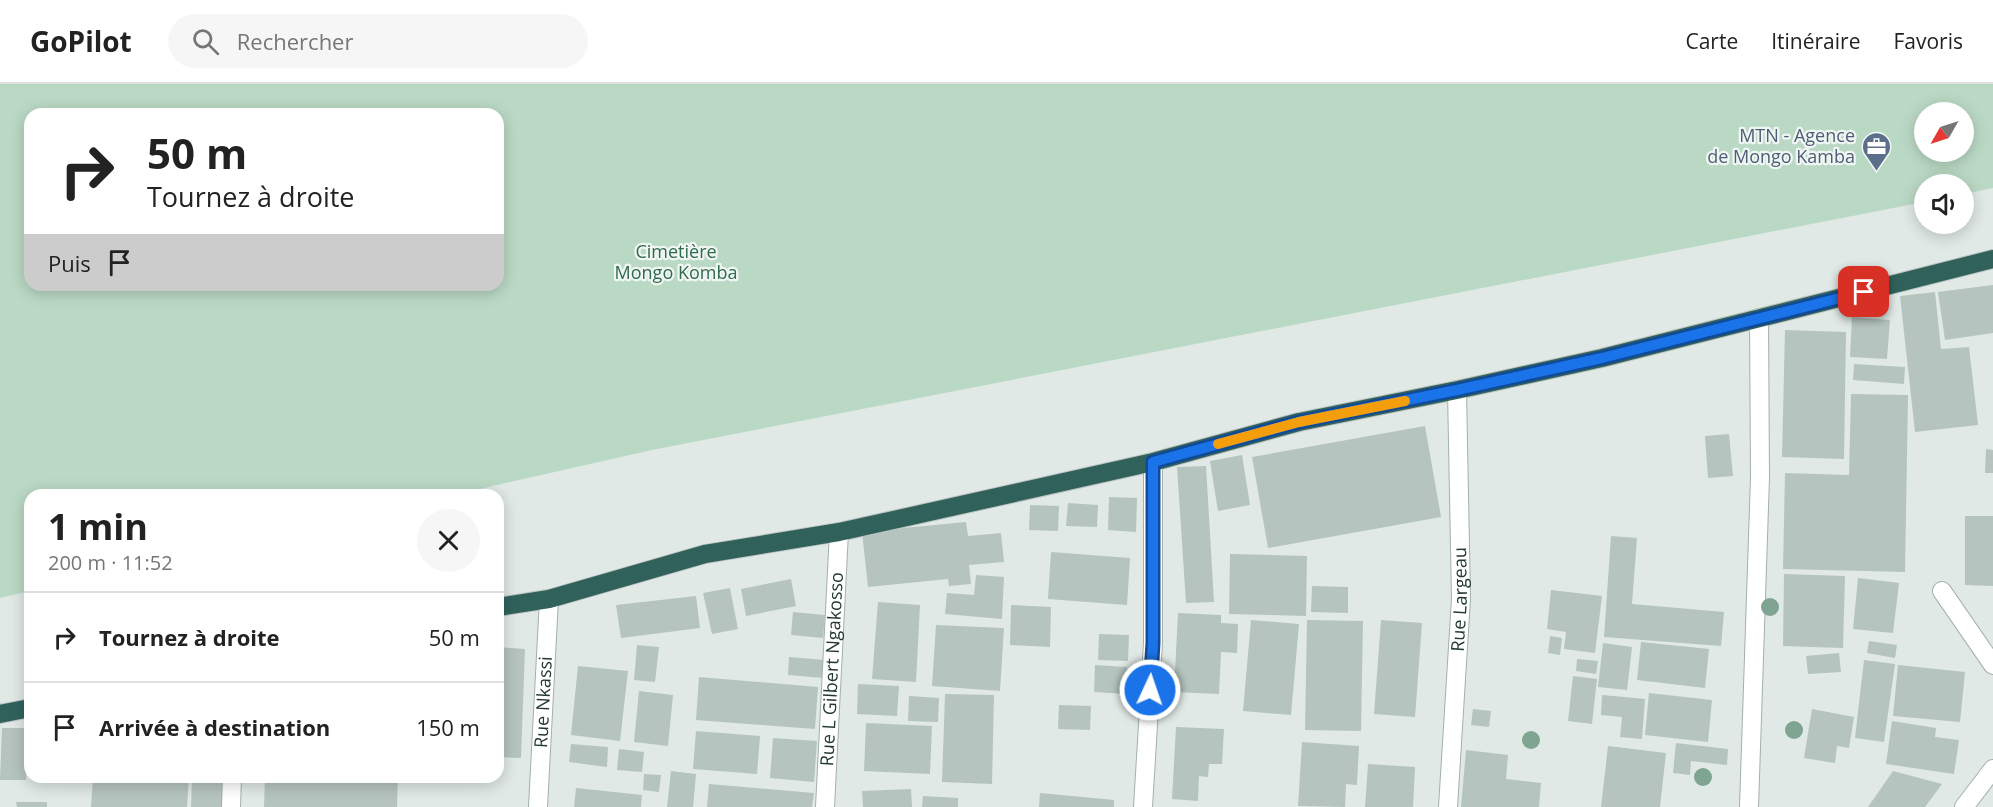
<!DOCTYPE html>
<html lang="fr">
<head>
<meta charset="utf-8">
<style>
  :root { --surface:#fff; --page:#f6f6f6; --text:#222; --muted:#767676; --line:#e0e0e0 }
  body { margin:0; font-family:"Open Sans",sans-serif; background:var(--page); color:var(--text); height:100vh; display:flex; flex-direction:column; font-size:22px; white-space:nowrap }
  * { box-sizing:border-box; margin:0 }
  p { font-size:20px; color:var(--muted) }
  .icon { flex:none; width:33px; height:33px; fill:none; stroke:currentColor; stroke-width:2; stroke-linecap:round; stroke-linejoin:round }
  .map { position:relative; flex:1; overflow:hidden }
  .details { position:absolute; left:24px; top:405px; width:480px; height:294px; display:flex; flex-direction:column; background:var(--surface); border-radius:18px; box-shadow:0 3px 15px #0003 }
  .details>* { flex:none }
  .guide { position:absolute; left:24px; top:24px; width:480px; height:183px; border-radius:18px; box-shadow:0 3px 15px #0003; background:#fff; color:var(--text); overflow:hidden }
  .needle { width:39px; rotate:231deg }
  .controls { position:absolute; left:1914px; top:18px; display:grid; gap:12px }
  .controls a { display:grid; place-items:center; width:60px; height:60px; border-radius:50%; background:var(--surface); box-shadow:0 3px 15px #0003; font-size:30px }
  .pin { position:absolute; display:grid; place-items:center; width:51px; height:51px; color:#fff; margin:-26px; border-radius:12px; box-shadow:0 3px 9px #0006 }
  .me { position:absolute; width:66px; margin:-33px; rotate:3deg; stroke-linejoin:round; filter:drop-shadow(0 0 4px #0008) }
  .turn { display:flex; align-items:center; gap:21px; height:126px; padding:0 24px; font-size:27px }
  .turn .icon { width:78px; height:78px; stroke-width:2.5 }
  .turn b { display:block; font-size:42px; line-height:51px }
  .then { display:flex; align-items:center; height:57px; padding:0 24px; background:#0003; gap:12px; font-size:22px }
  .round { display:grid; place-items:center; flex:none; width:63px; height:63px; border-radius:32px; background:var(--page) }
  .headline { display:flex; align-items:center; justify-content:space-between; height:102px; padding:0 24px }
  h1 { font-size:36px; font-weight:700; line-height:45px }
  ul { padding:0; list-style:none }
  li { display:flex; align-items:center; gap:18px; height:90px; padding:0 24px; border-top:2px solid var(--line) }
  li div { flex:1 }
  li b { display:block; font-size:22px }
  li em { font-style:normal }
  header { display:flex; align-items:center; gap:36px; box-sizing:border-box; height:84px; padding:0 30px; background:var(--surface); border-bottom:2px solid var(--line) }
  header strong { font-size:28px }
  nav { display:flex; gap:33px; margin-inline-start:auto; font-size:21px }
  .search { width:420px; height:54px; background:var(--page); display:flex; align-items:center; gap:15px; box-sizing:border-box; padding:0 21px; border-radius:33px; color:var(--muted); font-size:22px }
  .map>svg:first-child { display:block }
</style>
</head>
<body>
<header>
<strong>GoPilot</strong>
<div class="search"><svg class="icon" aria-label="search" viewBox="0 0 24 24"><circle cx="10" cy="10" r="6"/><path d="M15 15l6 6"/></svg>Rechercher</div>
<nav><a>Carte</a><a>Itinéraire</a><a>Favoris</a></nav>
</header>
<div class="map">
<svg width="1993" height="723" viewBox="0 0 1993 723">
  <rect width="100%" height="100%" fill="#e0e9e6"/>
  <path fill="#bad9c4" fill-rule="evenodd" d="M0,0h1993v104l-29,6v-10h-40v18l-1272,248 -199,45h-423v96l-30,7zM1924,28h40v40h-40zM30,30h468v171h-468z"/>
  <path fill="#b5c4bf" d="M1993,201v48l-48,7 -7,-48z
    M1935,208l6,57 28,-2 9,78 -63,7 -15,-136z
    M1852,233l38,3 -3,39 -37,-2z
    M1785,246l61,2 -2,127 -62,-2z
    M1854,280l51,3 -1,17 -51,-4z
    M1851,310l57,1 -3,177 -122,-3 2,-96 64,2z
    M1425,342l16,91 -173,31 -16,-91z
    M1729,350l4,42 -25,2 -3,-42z
    M1986,365l7,1v23h-8z
    M1242,371l8,50 -32,6 -8,-50z
    M1206,382l8,136 -28,1 -9,-136z
    M1109,413l28,1 -1,34 -28,-2z
    M1068,419l30,2 -1,22 -31,-1z
    M1030,421l29,1 -1,25 -29,-1z
    M1965,432h28v70l-28,-1z
    M966,438l2,14 33,-3 3,29 -35,3 2,19 -22,2 -1,-7 -80,8 -6,-55z
    M1611,452l26,2 -5,66 92,8 -3,34 -117,-9z
    M1051,468l79,6 -3,47 -79,-6z
    M1230,470l77,2 -1,60 -77,-2z
    M1784,490l61,2 -2,72 -60,-2z
    M976,491l28,2 -2,42 -57,-5 2,-21 27,2z
    M1858,494l41,5 -6,50 -40,-4z
    M791,495l5,27 -50,10 -5,-27z
    M1312,502l36,1v26l-37,-1z
    M730,504l8,41 -26,5 -9,-41z
    M1551,506l51,6 -7,57 -31,-4 2,-17 -19,-3z
    M696,512l4,32 -79,10 -5,-33z
    M878,518l42,3 -4,77 -44,-3z
    M1011,521l40,2 -1,40 -40,-2z
    M793,528l32,3 -2,23 -32,-3z
    M1178,529l43,2v8l17,1 -1,29 -16,-1 -2,42 -45,-2z
    M1251,536l48,4 -8,91 -48,-4z
    M1307,536l56,1 -2,110 -56,-1z
    M1381,536l41,3 -7,94 -41,-3z
    M936,541l68,3 -4,63 -68,-5z
    M1099,550l30,1 -1,26 -30,-1z
    M1550,552l12,2 -2,17 -12,-2z
    M1869,557l28,4 -2,13 -28,-5z
    M1641,558l68,7 -4,39 -68,-8z
    M1603,559l29,4 -5,43 -29,-3z
    M637,561l22,2 -4,35 -21,-2z
    M498,563l27,2 -4,109 -23,-1z
    M1839,569l2,19 -33,2 -2,-18z
    M789,573l36,3 -2,18 -35,-3z
    M1577,575l21,2 -2,13 -20,-3z
    M1864,576l31,4 -11,78 -29,-4z
    M1095,581l32,2 -2,27 -31,-2z
    M1898,581l67,7 -5,50 -67,-6z
    M578,582l50,5 -8,70 -49,-6z
    M1573,592l24,3 -5,45 -24,-3z
    M699,593l119,10 -3,42 -119,-9z
    M858,600l41,2 -2,30 -40,-2z
    M639,607l34,4 -5,51 -34,-4z
    M1649,609l63,7 -4,42 -63,-7z
    M945,610l49,1 -2,89 -50,-2z
    M1602,611l43,4 -3,40 -22,-2 2,-20 -21,-2z
    M909,612l30,2 -1,24 -30,-1z
    M1059,621l32,1 -1,24 -32,-1z
    M1473,625l18,2 -2,16 -18,-2z
    M1812,625l42,8 -5,31 -12,-2 -2,17 -31,-5z
    M1892,637l44,7 -1,9 24,3 -5,34 -68,-10z
    M866,639l66,3 -2,48 -66,-3z
    M1176,643l48,2 -2,35h-13l-1,13 -9,-1 -1,25 -26,-2z
    M2,644h23l1,52h-26z
    M696,647l64,5 -3,38 -64,-5z
    M773,654l44,3 -3,41 -44,-4z
    M1302,658l57,4 -2,39 -11,-1 -1,23 -47,-1z
    M1676,659l52,6 -1,16 -36,-4 -1,14 -17,-2z
    M571,660l37,3 -1,20 -38,-5z
    M1608,662l58,7 -6,54h-59z
    M619,665l25,3 -2,20 -25,-2z
    M1466,666l42,5 -2,24 35,4 -2,24h-78z
    M1368,680l47,3 -2,40h-48z
    M671,687l25,3 -3,33h-26z
    M1893,687l49,13 -17,23h-57z
    M644,690l17,1 -2,17 -16,-2z
    M93,693h96l-2,30h-96z
    M192,693h24v5l7,1 -1,24h-31z
    M265,693h133l-1,30h-133z
    M709,700l105,9 -2,14h-105z
    M576,704l66,7 -1,12h-67z
    M911,705l1,18h-49l-1,-16z
    M1040,709l74,7v7h-75z
    M923,712l35,2v9h-36z
    M16,718h31v5h-30z"/>
  <g fill="none" stroke-linecap="round" stroke-linejoin="round">
    <defs>
      <g id="street">
        <path d="M1942,507l51,74"/>
        <path d="M231,723l1,-30"/>
        <path id="s1" d="M538,723l11,-208"/>
        <path id="s2" d="M825,723l14,-275"/>
        <path d="M1143,723l10,-164v-181"/>
        <path id="s3" d="M1448,723l13,-208 -4,-209"/>
        <path d="M1749,723l11,-330 -1,-159"/>
        <path d="M1964,723l29,-38"/>
      </g>
      <path id="highway" d="M498,523l51,-8 156,-45 134,-22 68,-15 246,-55 146,-40 158,-32 145,-32 391,-99
        M0,630l30,-6"/>
    </defs>
    <use href="#street" stroke="#a3b0ad" stroke-width="20"/>
    <use href="#highway" stroke="#bdc3c2" stroke-width="20"/>
    <use href="#street" stroke="#fff" stroke-width="18"/>
    <use href="#highway" stroke="#30625b" stroke-width="18"/>
  </g>
  <g fill="#7fa491">
    <circle cx="1770" cy="523" r="9"/>
    <circle cx="1794" cy="646" r="9"/>
    <circle cx="1531" cy="656" r="9"/>
    <circle cx="1703" cy="693" r="9"/>
  </g>
  <g fill="none" stroke-linecap="round" stroke-linejoin="round">
    <defs>
      <path id="route" d="M1150,606l3,-47v-181l146,-40 158,-32 145,-32 262,-66"/>
    </defs>
    <use href="#route" stroke="#114b97" stroke-width="15"/>
    <use href="#route" stroke="#1a73e8" stroke-width="10"/>
    <path stroke="#f59e0b" stroke-width="10" d="M1218,360l81,-22 106,-21"/>
  </g>
  <defs>
    <symbol id="office-pin" viewBox="-11 -11 22 30"><path d="M0 17L-7.5 6A9.5 9.5 0 1 1 7.5 6Z" fill="#5c6f8a" stroke="#f0f6f3"/><path d="M-6-3h4V-5.5h4V-3h4V5H-6ZM-1-4.5V-3h2v-1.5ZM-6 0V1H6V0Z" fill="#fff"/></symbol>
  </defs>
  <g fill-rule="evenodd">
    <use href="#office-pin" x="1860" y="46" width="33" height="45"/>
  </g>
  <g text-anchor="middle" stroke-width="4.5" stroke-linejoin="round" paint-order="stroke">
    <g font-size="18" fill="#4e5e75" stroke="#f0f6f3" text-anchor="end">
      <text x="1855" y="58">MTN - Agence<tspan x="1855" dy="21">de Mongo Kamba</tspan></text>
    </g>
    <g font-size="18" fill="#306b4b" stroke="#f0f6f3">
      <text x="676" y="174">Cimetière<tspan x="676" dy="21">Mongo Komba</tspan></text>
    </g>
    <g font-size="18" fill="#223833" stroke="#f0f6f3">
      <text dy="6" stroke="none"><textPath href="#s3" startOffset="208">Rue Largeau</textPath></text>
      <text dy="6" stroke="none"><textPath href="#s2" startOffset="138">Rue L Gilbert Ngakosso</textPath></text>
      <text dy="6" stroke="none"><textPath href="#s1" startOffset="105">Rue Nkassi</textPath></text>
    </g>
  </g>
</svg>
<div class="controls">
<a><svg class="needle" viewBox="-14 -14 28 28"><path d="M0-13l5 13h-10z" fill="#e53935"/><path d="M0 13l5-13h-10z" fill="#767676"/></svg></a>
<a><svg class="icon" aria-label="sound" viewBox="0 0 24 24"><path d="M4 9h4l5-4v14l-5-4H4zM17 9q2 3 0 6"/></svg></a>
</div>
<div class="pin" style="left:1864px;top:208px;background:#d93025"><svg class="icon" aria-label="arrive" viewBox="0 0 24 24"><path d="M6 21V4h12l-3 4 3 4H6"/></svg></div>
<svg class="me" style="left:1150px;top:606px" viewBox="-20 -20 40 40"><circle r="17" fill="#1a73e8" stroke="#fff" stroke-width="3"/><path d="M0-11L8 9 0 5-8 9z" fill="#fff"/></svg>
<div class="guide">
<div class="turn"><svg class="icon" aria-label="right" viewBox="0 0 24 24"><path d="M7 20v-9h11M14 6l5 5-5 5"/></svg><div><b>50 m</b>Tournez à droite</div></div>
<div class="then">Puis<svg class="icon" aria-label="arrive" viewBox="0 0 24 24"><path d="M6 21V4h12l-3 4 3 4H6"/></svg></div>
</div>
<section class="details">
<div class="headline"><div><h1>1 min</h1><p>200 m · 11:52</p></div><a class="round"><svg class="icon" aria-label="close" viewBox="0 0 24 24"><path d="M6 6l12 12M18 6L6 18"/></svg></a></div>
<ul>
<li><svg class="icon" aria-label="right" viewBox="0 0 24 24"><path d="M7 20v-9h11M14 6l5 5-5 5"/></svg><div><b>Tournez à droite</b></div><em>50 m</em></li>
<li><svg class="icon" aria-label="arrive" viewBox="0 0 24 24"><path d="M6 21V4h12l-3 4 3 4H6"/></svg><div><b>Arrivée à destination</b></div><em>150 m</em></li>
</ul>
</section>
</div>
</body>
</html>
